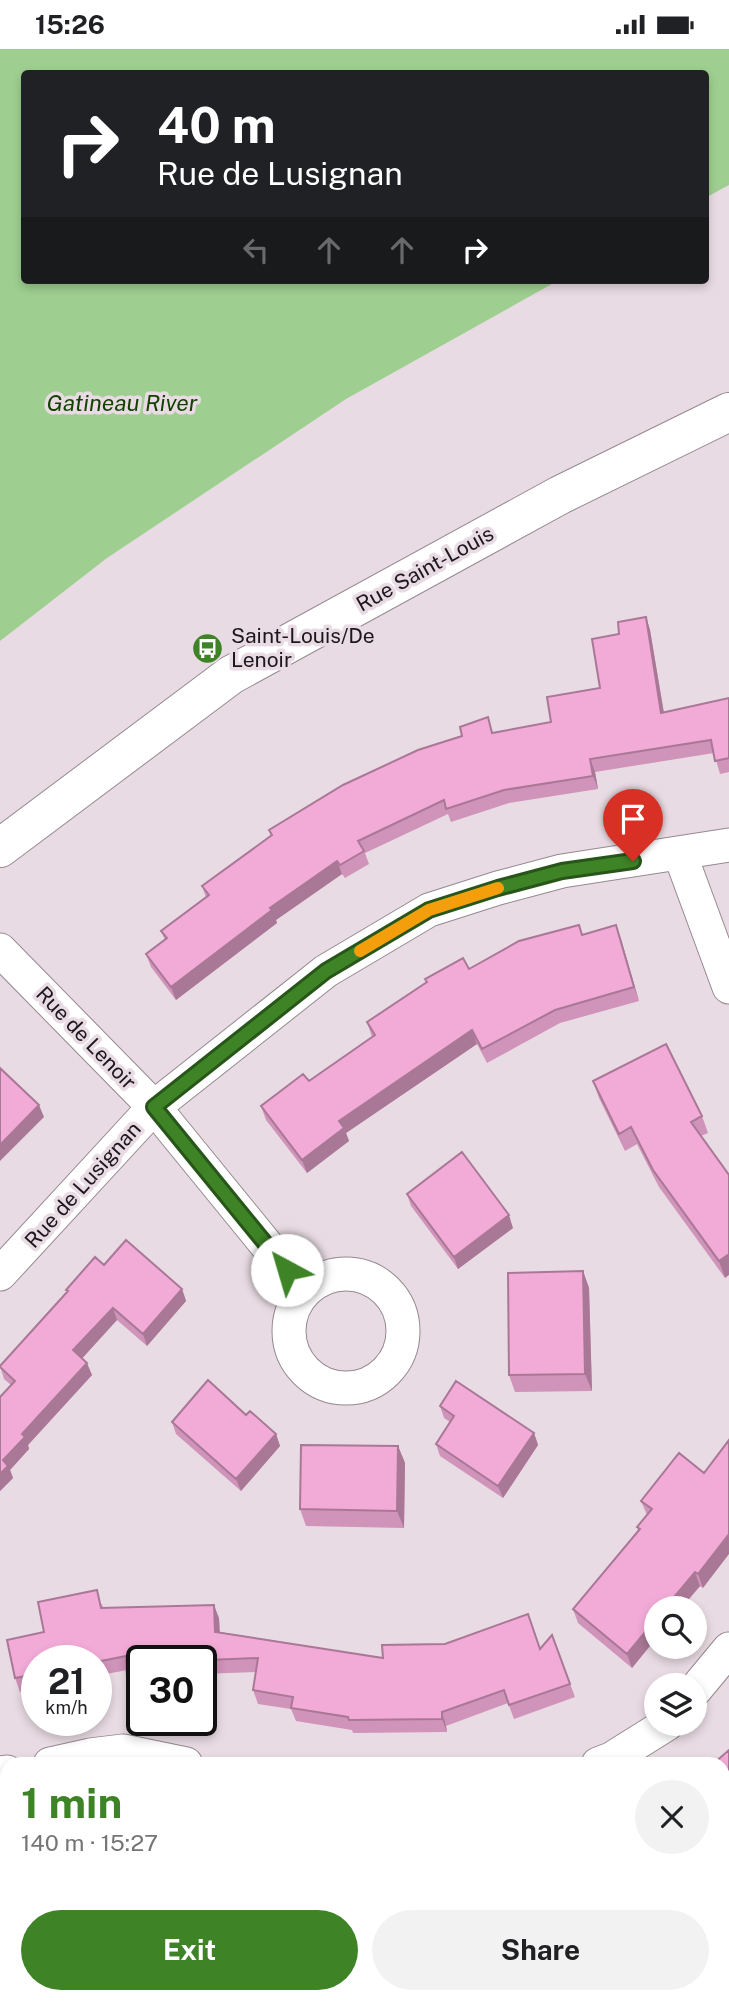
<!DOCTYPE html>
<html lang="en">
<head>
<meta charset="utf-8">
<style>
  :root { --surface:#fff; --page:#f2f2f2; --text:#202124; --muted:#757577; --accent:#3e8326 }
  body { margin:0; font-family:"Public Sans",sans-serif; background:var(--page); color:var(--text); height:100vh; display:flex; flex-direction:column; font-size:26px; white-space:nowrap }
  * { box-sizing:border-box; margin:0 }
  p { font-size:23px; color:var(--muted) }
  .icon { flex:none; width:38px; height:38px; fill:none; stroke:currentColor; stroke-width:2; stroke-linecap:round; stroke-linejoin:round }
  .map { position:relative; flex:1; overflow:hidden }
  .panel { position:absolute; left:0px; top:1708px; width:730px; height:247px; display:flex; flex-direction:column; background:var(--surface); border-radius:21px 21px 0 0; box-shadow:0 4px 10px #0003 }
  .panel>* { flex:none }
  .hud { position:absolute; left:21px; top:21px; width:688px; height:214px; border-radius:7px; box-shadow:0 4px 10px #0003; background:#202124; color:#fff; overflow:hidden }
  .fabs { position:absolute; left:644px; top:1547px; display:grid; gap:14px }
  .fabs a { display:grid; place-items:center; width:63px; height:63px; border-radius:50%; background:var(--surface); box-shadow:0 4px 10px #0003; font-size:35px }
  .speed { position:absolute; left:21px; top:1596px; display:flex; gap:14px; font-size:35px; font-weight:700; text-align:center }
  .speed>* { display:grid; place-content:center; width:91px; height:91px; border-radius:50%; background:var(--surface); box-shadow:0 4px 10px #0003; line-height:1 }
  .speed small { font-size:18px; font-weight:400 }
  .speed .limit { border:4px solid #111; border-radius:10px; background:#fff; color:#111 }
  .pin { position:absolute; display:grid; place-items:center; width:60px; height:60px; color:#fff; margin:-72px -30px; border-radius:50% 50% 50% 0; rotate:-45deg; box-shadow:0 0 7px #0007 }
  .pin .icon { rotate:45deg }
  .me { position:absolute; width:77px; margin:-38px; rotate:321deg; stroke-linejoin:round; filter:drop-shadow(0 0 5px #0008) }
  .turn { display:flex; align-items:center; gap:24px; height:147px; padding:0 21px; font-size:32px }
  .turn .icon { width:91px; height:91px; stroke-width:2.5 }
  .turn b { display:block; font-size:49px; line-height:60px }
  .lanes { display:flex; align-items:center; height:66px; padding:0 21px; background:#0003; justify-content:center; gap:35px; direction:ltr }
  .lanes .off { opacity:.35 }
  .round { display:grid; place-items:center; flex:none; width:74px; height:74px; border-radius:37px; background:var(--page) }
  .head { display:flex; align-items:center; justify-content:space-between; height:119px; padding:0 21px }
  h1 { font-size:42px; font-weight:700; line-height:52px; color:var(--accent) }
  .cta { display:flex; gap:14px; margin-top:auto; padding:14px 21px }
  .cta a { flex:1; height:80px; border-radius:42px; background:var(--accent); color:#fff; font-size:28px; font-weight:700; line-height:80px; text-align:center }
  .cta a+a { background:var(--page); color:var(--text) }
  .status { display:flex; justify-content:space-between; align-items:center; height:49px; padding:0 35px; background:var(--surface); direction:ltr }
  .status svg { height:19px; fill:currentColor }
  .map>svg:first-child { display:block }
</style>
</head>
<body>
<div class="status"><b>15:26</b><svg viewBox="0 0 49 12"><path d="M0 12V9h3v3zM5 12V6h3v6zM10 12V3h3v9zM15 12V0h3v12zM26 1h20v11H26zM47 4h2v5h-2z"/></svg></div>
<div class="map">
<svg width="729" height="1954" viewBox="0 0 729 1954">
  <rect width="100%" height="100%" fill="#e9dbe3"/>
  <path fill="#81b073" d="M729,1933v21h-43l13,-6h24v-12z"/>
  <path fill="#9ecf90" d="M0,0h729v136l-24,13v-125h-681v207h535l-213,119 -239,159 -107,83z"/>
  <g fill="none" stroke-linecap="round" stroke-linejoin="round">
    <defs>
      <path id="street" d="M680,805l49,133
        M0,901l154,157 150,184
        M289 1282a57 57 0 1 1 114 0a57 57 0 1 1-114 0Z
        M0,1225l154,-167 172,-136 103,-61 69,-22 64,-17 167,-26
        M695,1641l34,-41
        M50,1715l40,-9 33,-4 63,13
        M598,1715l13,-5 56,-35
        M0,1724l7,-1"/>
      <path id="secondary" d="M0,799l231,-173 329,-180 169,-83"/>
    </defs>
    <use href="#street" stroke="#958990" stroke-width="35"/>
    <use href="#secondary" stroke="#958990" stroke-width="40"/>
    <path stroke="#7c7378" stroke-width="4.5" stroke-dasharray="3.5 5" stroke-linecap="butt" d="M62,1948l1,6"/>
    <use href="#street" stroke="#fff" stroke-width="33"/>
    <use href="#secondary" stroke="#fff" stroke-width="38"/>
  </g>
  <path fill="#d093b9" d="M646,568l4,13 14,83 65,-15v74l-9,2 -6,-21 -119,19 3,17 -89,14 -58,19 -3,-8 -83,39 4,11 -24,14 -3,-4 -66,46 1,3 -101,77 -25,-33 -5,-13 19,-14 -4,-9 45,-34 -4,-11 69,-51 -2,-5 224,-97 58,-11 49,-34 19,-54z
    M579,876l4,10 33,-10 23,76 -79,22 -73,40 -10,-19 -131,89 3,8 -42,32 -41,-53 -5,-14 48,-25 63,-44 -5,-15 102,-53z
    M593,1032l109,35 6,17 -7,3 24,142 -66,-91 -22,-43 -12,7 -26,-53z
    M407,1145l106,34 -55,41 -47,-63z
    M104,1216l78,24 4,12 -39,45 -30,-26 -35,38 10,17 -64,70 1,4 -19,21 3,8 -13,13v-94l11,-12 -7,-6 -4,-13 67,-74 -1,-2z
    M583,1222l6,17 3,103 -77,1 -6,-17z
    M440,1357l94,27 4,12 -35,53 -63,-42 -4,-12 14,-22 -6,-4z
    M246,1366l30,19 4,12 -39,45 -65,-57 -4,-12z
    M398,1397l7,17 -1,65 -98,-2 -6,-17z
    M704,1424l-1,115 -3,-2 -68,82 -54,-45 -5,-14 65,-79 -1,-3 10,-12 -6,-14z
    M102,1555l1,4 116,10 1,14 163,26 158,-9 11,-14 23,62 -61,22 -6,-16 -62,23 1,6 -94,1 -1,-3 -56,-9 -5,-12 -33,-5 -5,-14 3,-18 -55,2v-13h-59v30l-10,1 -5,-14v-8l-31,6v-15h-59v27l-17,4 -5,-14 29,-46z
    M0,1793h7v64l-7,1z"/>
  <path fill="#a97896" d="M646,568l4,13 16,96 -5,-13z
    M590,710l5,13 3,17 -5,-13z
    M337,812l5,13 -66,46 1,3 -101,77 -5,-13 99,-79z
    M616,876l5,14 18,62 -5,-14z
    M472,981l5,14 -131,89 3,8 -42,32 -5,-13 37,-39z
    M39,1056l5,12 -44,44v-16z
    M509,1166l4,13 -55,41 -4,-12z
    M729,1205v21l-4,3 -6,-17z
    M583,1222l6,17 3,103 -7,-17z
    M182,1240l4,12 -39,45 -4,-12z
    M113,1259l4,12 -39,43 -5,-13z
    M87,1314l5,12 -64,70 1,4 -19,21 3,8 -13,13v-17l3,-14 19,-26z
    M534,1384l4,12 -35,53 -5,-12z
    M276,1385l4,12 -39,45 -5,-12z
    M398,1397l7,17 -1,65 -7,-17z
    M729,1485v20l-26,34 -5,-14z
    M695,1523l5,14 -19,22h-16z
    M214,1556l5,13 1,27 -5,-13z
    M656,1570v19l-24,30 -5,-14z
    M442,1663l4,14 1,6 -5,-13z
    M729,1764v19l-6,4v-19z
    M0,1868l2,30 -2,-6z"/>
  <path fill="#f2abd7" stroke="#a97896" stroke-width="2" d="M646,568l15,96 68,-15v60l-14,3 -4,-21 -121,19 3,17 -89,14 -58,19 -2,-9 -86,41 6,10 -24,14 -3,-4 -67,47 2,2 -101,77 -25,-33 21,-16 -6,-7 48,-36 -7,-9 70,-51 -3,-5 74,-45 75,-35 44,-14 -2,-9 28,-10 4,16 59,-11 -4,-25 53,-9 -8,-49 27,-5 -1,-12z
    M579,876l3,10 34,-10 18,62 -79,23 -73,39 -10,-19 -133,91 5,7 -42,32 -41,-54 42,-32 6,7 66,-46 -8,-13 60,-40 -2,-3 38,-21 6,11 50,-28z
    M666,995l36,72 -11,6 38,53v79l-10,7 -66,-91 -22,-43 -12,7 -26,-53z
    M0,1019l39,37 -39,40z
    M462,1103l47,63 -55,42 -47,-63z
    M126,1191l56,49 -39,45 -30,-26 -40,42 14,13 -65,71 3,3 -22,23 5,6 -8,8v-77l15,-16 -15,-14v-1l68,-75 -2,-1 29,-33 9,8z
    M583,1222l2,103 -76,1 -1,-102z
    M208,1331l38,35 4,-4 26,23 -40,45 -64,-57z
    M456,1332l78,52 -36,53 -62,-42 18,-28 -14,-10z
    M729,1391v94l-31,40 -3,-2 -30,36h-9v11l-29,35 -54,-45 67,-80 -3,-2 15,-18 -11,-8 38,-48 25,20z
    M301,1396l97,1 -1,65 -97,-2z
    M97,1541l4,18 113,-3 1,27 168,26 -1,-13 63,-1 83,-30 12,35 12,-14 18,49 -61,21 -5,-15 -62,22v7l-93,1 -1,-3 -57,-9 2,-11 -40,-7 5,-32 -75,3h-41v17h-15l-1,-22 -30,6v-1h-59v13l-22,4 -8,-38 37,-8 -6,-30z
    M729,1701v63l-6,4v-53h-10z
    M0,1793h7v47l-7,1z"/>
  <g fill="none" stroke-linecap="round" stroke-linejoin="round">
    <defs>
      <path id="route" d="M287,1221l-133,-163 172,-136 103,-61 69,-22 64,-17 71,-10"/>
    </defs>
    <use href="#route" stroke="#285519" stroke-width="18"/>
    <use href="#route" stroke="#3e8326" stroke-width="12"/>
    <path stroke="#f59e0b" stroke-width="12" d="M360,902l69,-41 69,-22"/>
  </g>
  <defs>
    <symbol id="bus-disc" viewBox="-11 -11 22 22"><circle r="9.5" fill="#3e8326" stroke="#e9dbe3"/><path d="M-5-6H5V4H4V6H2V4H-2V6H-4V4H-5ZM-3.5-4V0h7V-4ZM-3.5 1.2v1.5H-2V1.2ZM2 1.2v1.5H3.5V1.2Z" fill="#fff"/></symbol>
  </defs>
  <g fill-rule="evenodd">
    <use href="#bus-disc" x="190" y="582" width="35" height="35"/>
  </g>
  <g text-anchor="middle" stroke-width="7" stroke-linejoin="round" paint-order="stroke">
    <g font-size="21" fill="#1c171a" stroke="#e9dbe3">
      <text transform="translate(425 520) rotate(-29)" y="7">Rue Saint-Louis</text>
      <text transform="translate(86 989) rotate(46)" y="7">Rue de Lenoir</text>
      <text transform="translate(83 1136) rotate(-48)" y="7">Rue de Lusignan</text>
    </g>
    <g font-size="21" fill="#1c171a" stroke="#e9dbe3" text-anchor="start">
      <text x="231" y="594">Saint-Louis/De<tspan x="231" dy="24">Lenoir</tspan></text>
    </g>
    <g font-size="23" font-style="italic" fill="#124100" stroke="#e9dbe3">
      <text x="122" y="362">Gatineau River</text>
    </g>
  </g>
</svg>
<div class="fabs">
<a><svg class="icon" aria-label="search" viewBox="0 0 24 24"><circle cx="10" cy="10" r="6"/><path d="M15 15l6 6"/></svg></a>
<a><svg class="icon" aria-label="layers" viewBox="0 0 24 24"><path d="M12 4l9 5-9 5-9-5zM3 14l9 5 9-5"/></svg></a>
</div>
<div class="speed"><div>21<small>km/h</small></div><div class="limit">30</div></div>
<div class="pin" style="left:633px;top:812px;background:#d93025"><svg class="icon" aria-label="arrive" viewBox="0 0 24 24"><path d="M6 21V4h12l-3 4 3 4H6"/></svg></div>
<svg class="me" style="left:287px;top:1221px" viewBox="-20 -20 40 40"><circle r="19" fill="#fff"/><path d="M0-13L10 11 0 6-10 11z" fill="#3e8326"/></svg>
<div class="hud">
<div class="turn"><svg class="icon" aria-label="right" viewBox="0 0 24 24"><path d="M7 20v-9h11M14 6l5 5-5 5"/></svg><div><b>40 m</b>Rue de Lusignan</div></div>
<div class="lanes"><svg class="icon off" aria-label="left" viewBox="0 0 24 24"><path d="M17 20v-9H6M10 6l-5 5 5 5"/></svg><svg class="icon off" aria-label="ahead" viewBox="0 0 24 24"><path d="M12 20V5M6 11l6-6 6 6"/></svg><svg class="icon off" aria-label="ahead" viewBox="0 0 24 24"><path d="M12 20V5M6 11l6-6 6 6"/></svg><svg class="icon" aria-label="right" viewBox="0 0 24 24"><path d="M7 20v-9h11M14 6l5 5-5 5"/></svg></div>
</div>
<section class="panel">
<div class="head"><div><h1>1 min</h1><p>140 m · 15:27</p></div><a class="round"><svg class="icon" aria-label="close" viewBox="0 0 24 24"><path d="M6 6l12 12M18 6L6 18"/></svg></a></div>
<div class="cta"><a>Exit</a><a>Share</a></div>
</section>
</div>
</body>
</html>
